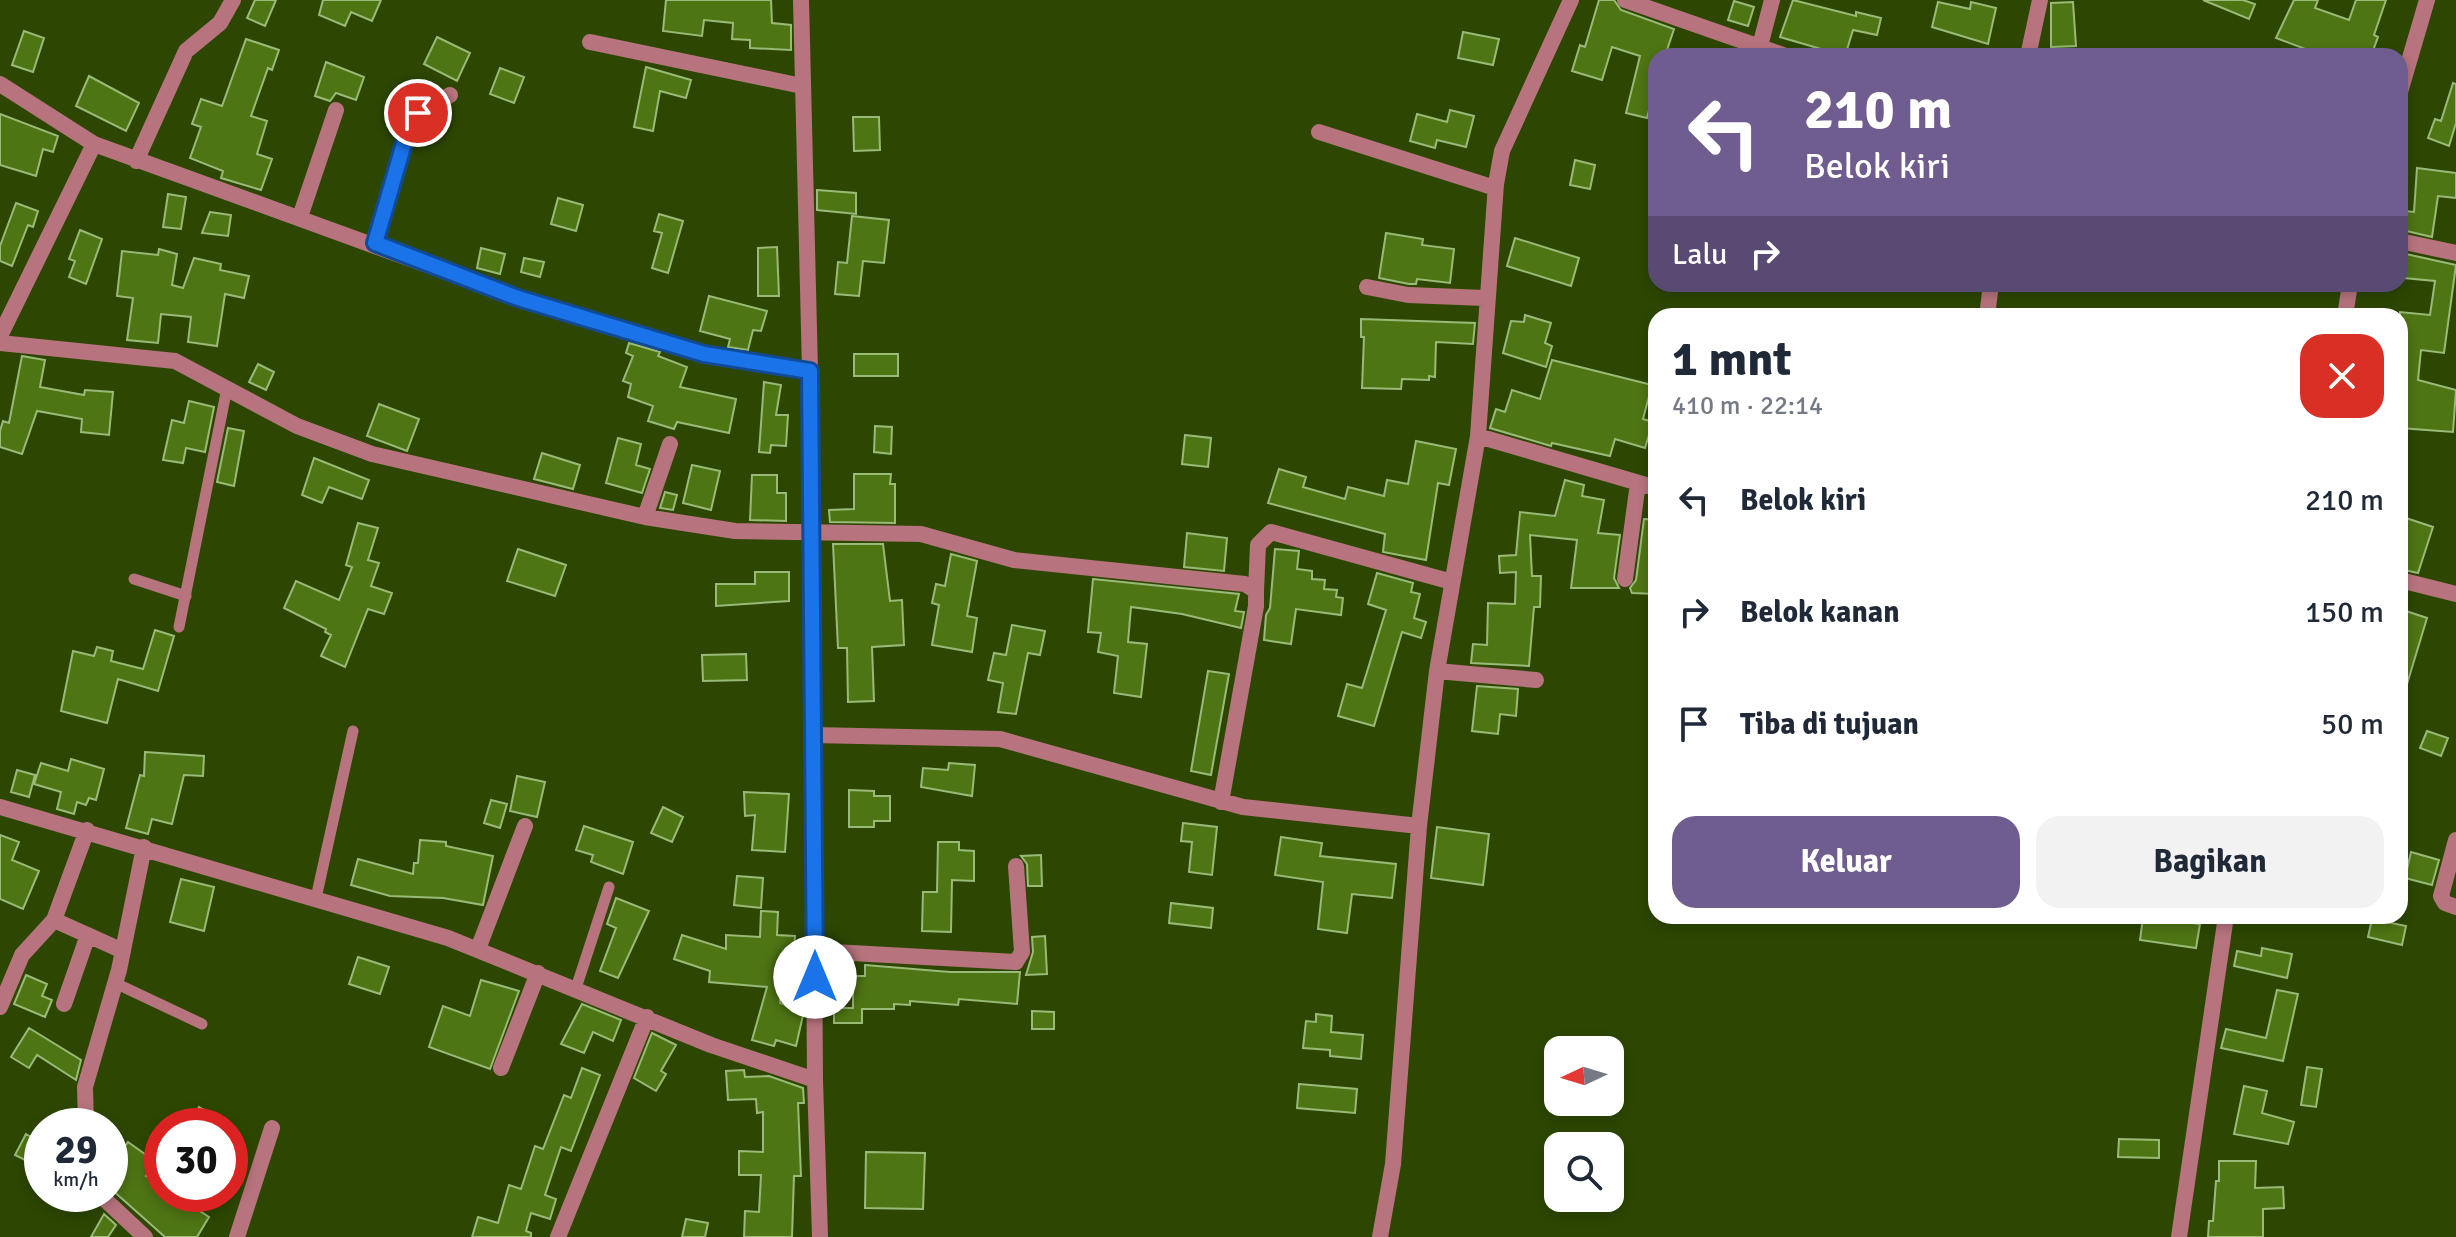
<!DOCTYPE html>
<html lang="id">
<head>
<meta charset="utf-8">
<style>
  :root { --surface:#fff; --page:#f2f2f3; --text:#1f2937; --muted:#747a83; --accent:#705d90 }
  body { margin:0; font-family:Signika,sans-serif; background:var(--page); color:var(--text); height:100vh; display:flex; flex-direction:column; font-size:30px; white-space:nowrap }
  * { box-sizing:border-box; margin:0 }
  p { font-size:26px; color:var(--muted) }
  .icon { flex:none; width:44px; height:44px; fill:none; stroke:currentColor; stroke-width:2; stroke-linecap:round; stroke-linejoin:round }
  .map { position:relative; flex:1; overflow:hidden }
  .sheet { position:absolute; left:1648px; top:308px; width:760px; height:616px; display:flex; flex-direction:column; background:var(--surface); border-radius:24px; box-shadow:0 4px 12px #0003 }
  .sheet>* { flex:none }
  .guide { position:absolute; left:1648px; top:48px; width:760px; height:244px; border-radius:24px; box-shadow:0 4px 12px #0003; background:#705d90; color:#fff; overflow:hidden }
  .needle { width:52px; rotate:266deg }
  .buttons { position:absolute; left:1544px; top:1036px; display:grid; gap:16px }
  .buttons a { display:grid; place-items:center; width:80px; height:80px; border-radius:16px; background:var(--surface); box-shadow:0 4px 12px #0003; font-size:40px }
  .speed { position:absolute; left:24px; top:1108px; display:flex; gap:16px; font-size:40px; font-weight:700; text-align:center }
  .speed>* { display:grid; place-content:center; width:104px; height:104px; border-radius:50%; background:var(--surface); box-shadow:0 4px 12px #0003; line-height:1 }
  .speed small { font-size:20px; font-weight:400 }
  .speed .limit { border:12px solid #d22; background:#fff; color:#111 }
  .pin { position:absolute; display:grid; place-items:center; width:68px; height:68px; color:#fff; margin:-34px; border:4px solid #fff; border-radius:50%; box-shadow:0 2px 8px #0007 }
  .me { position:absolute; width:88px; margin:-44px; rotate:0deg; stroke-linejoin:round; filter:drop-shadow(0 0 6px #0008) }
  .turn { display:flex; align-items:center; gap:28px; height:168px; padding:0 24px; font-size:36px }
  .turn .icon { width:104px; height:104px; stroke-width:2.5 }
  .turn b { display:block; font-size:56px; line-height:68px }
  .then { display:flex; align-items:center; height:76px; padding:0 24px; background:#0003; gap:16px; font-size:30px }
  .round { display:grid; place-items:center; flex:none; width:84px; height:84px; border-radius:24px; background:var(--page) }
  .head { display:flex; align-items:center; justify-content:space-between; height:136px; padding:0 24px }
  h1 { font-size:48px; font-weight:800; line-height:60px }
  .cta { display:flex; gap:16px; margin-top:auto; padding:16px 24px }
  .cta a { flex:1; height:92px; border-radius:24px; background:var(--accent); color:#fff; font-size:32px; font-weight:800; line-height:92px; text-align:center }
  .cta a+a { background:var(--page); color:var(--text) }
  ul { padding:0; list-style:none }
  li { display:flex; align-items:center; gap:24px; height:112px; padding:0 24px }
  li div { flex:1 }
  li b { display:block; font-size:30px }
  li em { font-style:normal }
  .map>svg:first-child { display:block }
</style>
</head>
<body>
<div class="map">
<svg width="2456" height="1237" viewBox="0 0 2456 1237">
  <rect width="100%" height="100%" fill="#2d4702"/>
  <path fill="#4e7514" stroke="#99ba78" stroke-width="2" d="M255,0h21l-11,26 -18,-8z
    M323,0h58l-9,21 -21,-9 -6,14 -26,-11z
    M666,0h105l1,23 19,2v25l-41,-2v-8l-18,-1 1,-16 -29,-3 -2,16 -39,-5z
    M1599,0h15l7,10 53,19 -9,27h-9v27l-9,35 -21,-5 14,-57 -28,-9 -10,33 -30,-9 8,-26 5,2z
    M1793,0l63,16v-4l25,6 -4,17 -24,-5 -8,26 -65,-19z
    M2203,0h40l12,4 -6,15z
    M2294,0h24l-3,8 34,12 7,-20h30l-12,35 4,2 -7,19h-47l-48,-18z
    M1734,1l20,6 -6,19 -20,-6z
    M1938,2l32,7 1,-7 25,6 -8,36 -56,-17z
    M2073,2l3,44 -25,1v-44z
    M24,31l20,7 -11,34 -21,-7z
    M1463,32l36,7 -6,26 -35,-7z
    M437,37l33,16 -13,28 -33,-17z
    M246,39l33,11 -7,20 -4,-2 -17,48 16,5 -10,33 15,5 -11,31 -40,-12 2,-7 -33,-13 11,-31 -9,-3 9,-25 21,7z
    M326,62l38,15 -8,23 -20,-7 -6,8 -15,-5z
    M646,67l45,13 -5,18 -26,-7 -7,40 -19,-4z
    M500,68l24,9 -10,26 -24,-9z
    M89,76l50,27 -13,28 -50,-25z
    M2453,83l3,1v39l-7,23 -21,-8 7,-19 6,2z
    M1450,110l24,6 -8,31 -29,-7 -2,8 -25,-7 7,-27 30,8z
    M0,114l58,22 -5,16 -10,-3 -7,27 -36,-11z
    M853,117h26l1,33 -26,1z
    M1575,160l20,5 -5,24 -20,-4z
    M2417,168l39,5v25l-18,-2 -6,41 -30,-7 3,-19 9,1z
    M817,190l39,3v21l-39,-4z
    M168,194l18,3 -5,32 -18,-2z
    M558,198l25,7 -7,26 -25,-7z
    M16,203l22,8 -5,16 -5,-2 -16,41 -12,-5v-15z
    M210,212l21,3 -3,21 -26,-3z
    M659,214l24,7 -15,52 -16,-5 10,-35 -8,-2z
    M852,216l37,4 -5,43 -21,-2 -4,35 -24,-2 3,-32 9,1z
    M80,230l22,9 -16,45 -17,-7 6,-16 -6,-2z
    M1386,233l37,6 -1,6 32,4 -4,34 -33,-4 -1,5h-7l-30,-6z
    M1515,238l64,20 -8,28 -64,-20z
    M777,247l2,49h-21v-48z
    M481,248l24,6 -5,20 -23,-6z
    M159,249l18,5 -5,31 11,3 11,-30 27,6 -1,6 29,6 -5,22 -19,-4 -8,52 -29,-4 3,-25 -30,-3 -3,29 -31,-3 6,-42 -16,-2 5,-45 36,4z
    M2406,254l50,11 -12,88 -23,-3 -3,30 38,10 -3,42 -53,-4 4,-26h-4v-90l30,3 5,-34 -31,-3z
    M524,258l20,4 -4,15 -19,-5z
    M709,296l58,15 -6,20 -8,-1 -5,20 -20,-3 2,-8 -30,-8z
    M1525,315l26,8 -6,20 7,3 -6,21 -43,-14 8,-32 13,1z
    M1361,319l114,4 -2,21 -37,-2 -1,35 -6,-1v4l-27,-1 -1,10 -39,-1 2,-51h-3z
    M629,343l31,9 -2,4 29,11 -7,20 56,12 -7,34 -52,-11 -3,7 -26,-8 5,-15 -25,-9 3,-13 -8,-3 10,-25 -7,-3z
    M854,354h44v22h-44z
    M22,356l23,4 -5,27 44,8 1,-5 28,2 -4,43 -28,-3 1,-13 -45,-8 -15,43 -22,-7v-16l3,-10 6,2z
    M1552,360l100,25 -9,34 10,3 -8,26 -30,-9 -5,17 -58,-13 -1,3 -61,-18 6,-19 9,3 7,-22 28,9z
    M258,364l16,8 -8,18 -17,-8z
    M764,382l17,3 -5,30h12l-2,31 -15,-1 -1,8 -11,-1z
    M189,401l25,6 -9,45 -19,-4 -3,15 -20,-3 9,-40 12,3z
    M379,404l40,15 -12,32 -40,-15z
    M875,426l17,1 -1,27 -17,-2z
    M228,428l16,3 -10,55 -17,-4z
    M1185,435l26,3 -3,29 -26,-3z
    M618,438l23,6 -5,21 14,4 -8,24 -36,-10z
    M1416,441l40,8 -7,36 -11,-2 -12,77 -43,-8 2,-18 -117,-31 11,-34 27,8 -3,10 42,12 3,-12 36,9 3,-16 21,4z
    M542,453l38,12 -7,24 -39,-10z
    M314,458l55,22 -7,19 -33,-12 -7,16 -20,-8z
    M692,465l28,6 -9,39 -28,-7z
    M854,474h37l-1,10h5v39l-65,-1 -1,-12 25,-1z
    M752,475h25v18h9v28l-36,-1z
    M1565,480l19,5 -2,11 22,4 -6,33 22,2 -6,43 5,10h-48l6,-48 -47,-5 2,41h9l-1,31h-6l-5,59 -58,-3 2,-19 14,1 1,-42 27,1 1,-32 -16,1 -1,-17 17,-1 4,-43 35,4z
    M665,492l12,3 -4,15 -13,-2z
    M2400,516l33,11 -15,46 -18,-4z
    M1644,519l12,1v74l-24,-1 -2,-5 6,-8z
    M358,523l20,5 -10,32 11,3 -8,23 21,7 -8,21 -16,-5 -23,58 -24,-11 10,-21 -6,-3 1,-3 -42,-21 12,-27 43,19 13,-33 -6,-2z
    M1187,533l40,5 -3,33 -40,-4z
    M833,544h50l7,57 12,-1 2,45 -32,2 2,54 -26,1 -1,-54h-9z
    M518,549l48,16 -11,31 -48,-15z
    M1275,549l24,2 -2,18 15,2v8l13,1 -1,9 13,1 -1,7 7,1 -2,17 -45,-6 -5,35 -27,-4 2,-25 4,-7z
    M951,554l26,7 -10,55 10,2 -5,34 -40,-7 7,-40 -7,-2 4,-19 9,2z
    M755,572h34v29l-73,5v-22h39z
    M1377,573l36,10 -2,9 9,2 -6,24 12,4 -5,16 -19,-6 -28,94 -36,-10 9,-32 15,4 24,-78 -18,-6z
    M1093,579l146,15 -4,17 9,1 -3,16 -59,-14 -51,-7 -3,35 19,2 -6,53 -27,-4 4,-37 -20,-4 3,-19 -13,-1z
    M2400,609l27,9 -23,76h-4z
    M1012,625l33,6 -5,24 -12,-2 -12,61 -18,-2 5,-29 -15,-3 6,-27 12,2z
    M155,630l19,6 -16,55 -40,-12 -11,44 -46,-12 12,-60 21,5 3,-9 16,4 -2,10 32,8z
    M746,654l1,26 -44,1 -1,-26z
    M1208,671l21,3 -18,101 -20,-4z
    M1477,686l41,3 -2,27 -16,-2 -2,20 -26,-3z
    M2427,731l21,7 -7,18 -21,-8z
    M145,752l59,4 -1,20 -19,-1 -12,49 -20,-5 -4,15 -22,-6 14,-53 4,1z
    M71,759l33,10 -8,31 -7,-2 -3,7 -9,-3 -3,12 -17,-5 4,-17 -27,-8 7,-21 27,8z
    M949,763l26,2 -3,31 -51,-9 2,-19 25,2z
    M17,770l18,5 -6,22 -18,-5z
    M517,776l28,6 -8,35 -27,-6z
    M849,790l25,1v5h16v25h-16v6h-25z
    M744,792l45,2 -4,58 -33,-2 3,-35 -10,1z
    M491,800l16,4 -7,24 -16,-5z
    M663,807l20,10 -11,25 -21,-9z
    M1183,823l34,4 -5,48 -23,-3 3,-30 -11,-1z
    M584,826l49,16 -10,32 -32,-12 2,-7 -17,-5z
    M1437,827l52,7 -6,51 -52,-7z
    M0,835l19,7 -7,18 27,11 -16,38 -23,-10z
    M1281,837l41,6 -2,13 76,8 -4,34 -40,-4 -5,39 -29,-4 5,-47 -48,-7z
    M420,840l26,2v4l47,10 -10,49 -40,-7 -53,-2 -39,-11 7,-26 55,15 1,-11h4z
    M938,842h21v8l15,1v30l-22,-1 -1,52 -29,-1 1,-39h14z
    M2411,852l28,8 -7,25 -27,-7z
    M1041,855l1,31h-14l-1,-22 -6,-8z
    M737,876l26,2 -2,30 -27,-3z
    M181,879l33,8 -10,44 -34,-9z
    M616,898l33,13 -31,67 -18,-7 16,-43 -9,-4z
    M1171,903l42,5 -2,20 -42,-5z
    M761,911l17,1 -1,23 18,1 -1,19h-10l-4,48 24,8 -8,35 -20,-6 -2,6 -22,-6 15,-53 -58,-5 1,-11 -36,-12 8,-24 44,14v-14l34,2z
    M2143,917l57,7 -4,24 -56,-8z
    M2372,919l34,7 -4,19 -34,-8z
    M1045,936l2,38 -21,1 7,-23 -1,-15z
    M2262,948l30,6 -5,24 -53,-12 3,-15 24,5z
    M358,957l31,10 -9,27 -31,-10z
    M865,965l85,7h70l-3,32 -58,-5 -1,6 -48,-4v4l-16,-1v5h-32v14h-28v-15h19v-32h12z
    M26,975l21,9 -5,12 10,4 -7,17 -31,-13z
    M481,980l38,11 -29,78 -61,-22 14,-41 27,10z
    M2277,990l21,4 -15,67 -62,-13 5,-19 40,9z
    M582,1004l39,16 -8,21 -20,-9 -9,21 -23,-9z
    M1032,1011l22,1v17h-22z
    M1316,1014l16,2 -1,16 32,3 -2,24 -31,-3v-6l-27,-2 3,-27 10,1z
    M29,1028l52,32 -5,20 -39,-25 -8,13 -18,-11z
    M652,1033l24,12 -15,26 5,3 -10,17 -22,-13z
    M2307,1067l15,2 -6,38 -15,-2z
    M582,1068l18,7 -29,76 -10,-4 -16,48 11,4 -6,20 -19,-6 -5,18 5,2v4h-59l6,-20 20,6 11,-38 12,4 14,-43 8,3 21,-54 7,3z
    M744,1070l1,7 24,-1 34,12 1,15h-6l3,73h-7l-2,61h-48l1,-26 14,1 2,-37h-22v-24l24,1v-40l-6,1 -1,-14 -28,1 -2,-29z
    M1299,1084l58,5 -2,24 -58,-5z
    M2244,1086l23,5 -5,22 32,9 -6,22 -54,-10z
    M199,1107l33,19h-43z
    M26,1134l16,9v14l-5,9 -22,-11z
    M2119,1139l40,1v18l-41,-1z
    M128,1142l28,20 -10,14 16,9v9h12l35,23 -12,20h-32l-55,-49v-20z
    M866,1152l59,1 -2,56 -58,-1z
    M2219,1161h37l-1,27 28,-1 1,21 -21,1v28h-55l1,-16h4l3,-40h3z
    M104,1214l12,11 -8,12h-17z
    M686,1219l22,4 -3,14h-23z"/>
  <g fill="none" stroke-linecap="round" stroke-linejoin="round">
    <path stroke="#b7747e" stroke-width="11" d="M134,579l52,17
      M179,627l48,-239
      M316,898l37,-167
      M115,983l87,41
      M576,988l33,-101"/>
    <path stroke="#b7747e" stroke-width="16" d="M801,0l9,371 5,709 5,157
      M1625,0l161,56
      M590,42l212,44
      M1760,46l12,-46
      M2028,56l12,-56
      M0,84l94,60 424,154 186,56 106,17
      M2400,92l27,-92
      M1319,132l176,56
      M136,161l50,-110 34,-28 13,-23
      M300,217l36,-107
      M2400,241l56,12
      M375,243l32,-110 11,-20 32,-18
      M1367,287l41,8 77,3
      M1987,316l4,-32
      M2345,316l5,-32
      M0,336l94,-192
      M0,343l175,18 122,65 75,28 273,63 90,14 186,3 93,26 231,24 11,7v15l-35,196
      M1478,436l178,52
      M645,517l25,-73
      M1625,579l13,-96
      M2400,580l56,14
      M1256,591l2,-46 13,-13 181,50
      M1437,671l99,9
      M813,735l187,4 243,68 176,19
      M0,807l448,131 263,107 104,35
      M2456,840l-15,56 4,7 11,4
      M54,920l69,31
      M478,949l47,-123
      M815,951l201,11 6,-10 -6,-86
      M64,1004l24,-69
      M0,1007l22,-52 32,-35 33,-90
      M501,1068l37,-95
      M86,1126l-1,-39 34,-117 25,-123
      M99,1194l46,43
      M237,1237l35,-109
      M558,1237l89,-220
      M1380,1237l13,-73 26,-338 18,-155 41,-235 18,-252 6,-33 69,-151
      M2179,1237l47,-321"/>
  </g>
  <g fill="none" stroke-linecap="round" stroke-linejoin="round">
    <defs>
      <path id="route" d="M418,113l-11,20 -32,110 143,55 186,56 106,17 5,606"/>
    </defs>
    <use href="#route" stroke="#114b97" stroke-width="20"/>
    <use href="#route" stroke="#1a73e8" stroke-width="14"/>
  </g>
</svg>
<div class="buttons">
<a><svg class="needle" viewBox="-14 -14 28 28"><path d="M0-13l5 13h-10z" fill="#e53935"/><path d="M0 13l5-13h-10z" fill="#747a83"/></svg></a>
<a><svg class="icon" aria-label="search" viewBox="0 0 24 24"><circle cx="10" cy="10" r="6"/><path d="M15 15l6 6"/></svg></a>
</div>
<div class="speed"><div>29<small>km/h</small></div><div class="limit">30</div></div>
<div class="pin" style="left:418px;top:113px;background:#d93025"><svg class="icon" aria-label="arrive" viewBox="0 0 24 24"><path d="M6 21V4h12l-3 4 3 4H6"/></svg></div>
<svg class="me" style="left:815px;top:977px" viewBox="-20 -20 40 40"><circle r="19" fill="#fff"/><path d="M0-13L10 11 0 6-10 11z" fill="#1a73e8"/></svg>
<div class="guide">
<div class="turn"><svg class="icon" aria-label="left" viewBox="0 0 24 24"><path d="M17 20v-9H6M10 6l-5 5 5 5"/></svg><div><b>210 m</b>Belok kiri</div></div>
<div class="then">Lalu<svg class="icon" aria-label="right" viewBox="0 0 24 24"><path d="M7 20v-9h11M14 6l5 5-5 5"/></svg></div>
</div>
<section class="sheet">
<div class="head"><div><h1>1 mnt</h1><p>410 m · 22:14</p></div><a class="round" style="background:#d93025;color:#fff"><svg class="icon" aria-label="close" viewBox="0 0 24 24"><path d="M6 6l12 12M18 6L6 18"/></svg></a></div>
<ul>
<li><svg class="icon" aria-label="left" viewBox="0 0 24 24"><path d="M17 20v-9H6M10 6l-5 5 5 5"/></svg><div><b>Belok kiri</b></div><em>210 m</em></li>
<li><svg class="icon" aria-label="right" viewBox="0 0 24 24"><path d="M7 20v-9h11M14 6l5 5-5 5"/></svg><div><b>Belok kanan</b></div><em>150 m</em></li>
<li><svg class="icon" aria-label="arrive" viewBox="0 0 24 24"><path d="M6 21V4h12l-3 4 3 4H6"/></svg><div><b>Tiba di tujuan</b></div><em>50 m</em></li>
</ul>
<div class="cta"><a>Keluar</a><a>Bagikan</a></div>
</section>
</div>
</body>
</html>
